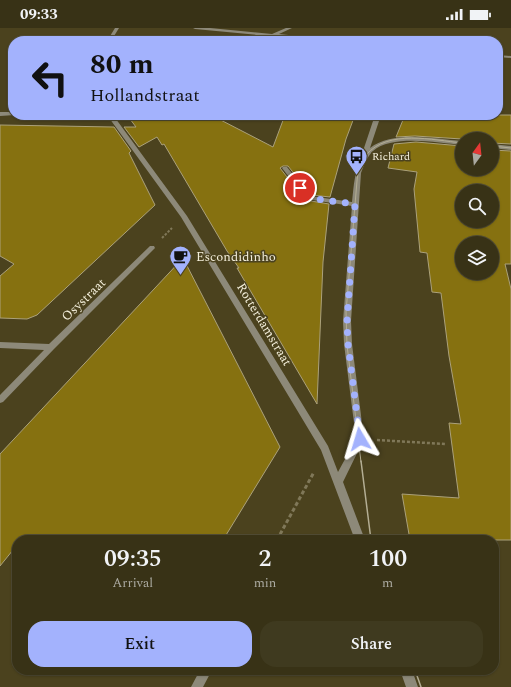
<!DOCTYPE html>
<html lang="en">
<head>
<meta charset="utf-8">
<style>
  :root { --surface:#383216; --page:#3f3a1f; --text:#f1f3f6; --muted:#abaaa1; --line:#524d35; --accent:#a3b2fd }
  body { margin:0; font-family:Spectral,serif; background:var(--page); color:var(--text); height:100vh; display:flex; flex-direction:column; font-size:15px; white-space:nowrap }
  * { box-sizing:border-box; margin:0 }
  p { font-size:13px; color:var(--muted) }
  .icon { flex:none; width:22px; height:22px; fill:none; stroke:currentColor; stroke-width:2; stroke-linecap:round; stroke-linejoin:round }
  .map { position:relative; flex:1; overflow:hidden }
  .drawer { position:absolute; left:12px; top:507px; width:487px; height:140px; display:flex; flex-direction:column; background:var(--surface); border-radius:16px; box-shadow:0 1px 3px #0004,0 0 0 1px var(--line) }
  .drawer>* { flex:none }
  .hud { position:absolute; left:8px; top:8px; width:495px; height:84px; border-radius:16px; box-shadow:0 1px 3px #0004,0 0 0 1px var(--line); background:#a3b2fd; color:#111; overflow:hidden }
  .needle { width:26px; rotate:15deg }
  .tools { position:absolute; left:455px; top:104px; display:grid; gap:8px }
  .tools a { display:grid; place-items:center; width:44px; height:44px; border-radius:50%; background:var(--surface); box-shadow:0 1px 3px #0004,0 0 0 1px var(--line); font-size:20px }
  .pin { position:absolute; display:grid; place-items:center; width:34px; height:34px; color:#fff; margin:-17px; border:2px solid #fff; border-radius:50%; box-shadow:0 1px 4px #0007 }
  .me { position:absolute; width:44px; margin:-22px; rotate:353deg; stroke-linejoin:round; filter:drop-shadow(0 0 3px #0008) }
  .turn { display:flex; align-items:center; gap:14px; height:84px; padding:0 16px; font-size:18px }
  .turn .icon { width:52px; height:52px; stroke-width:2.5 }
  .turn b { display:block; font-size:28px; line-height:34px }
  .eta { display:flex; justify-content:space-evenly; align-items:center; height:68px; text-align:center }
  .eta b { font-size:24px; font-weight:600; line-height:28px }
  .button { display:flex; gap:8px; margin-top:auto; padding:8px 16px }
  .button a { flex:1; height:46px; border-radius:16px; background:var(--accent); color:#111; font-size:16px; font-weight:600; line-height:46px; text-align:center }
  .button a+a { background:var(--page); color:var(--text) }
  .status { display:flex; justify-content:space-between; align-items:center; height:28px; padding:0 20px; background:var(--surface); direction:ltr }
  .status svg { height:11px; fill:currentColor }
  .map>svg:first-child { display:block }
</style>
</head>
<body>
<div class="status"><b>09:33</b><svg viewBox="0 0 49 12"><path d="M0 12V9h3v3zM5 12V6h3v6zM10 12V3h3v9zM15 12V0h3v12zM26 1h20v11H26zM47 4h2v5h-2z"/></svg></div>
<div class="map">
<svg width="511" height="659" viewBox="0 0 511 659">
  <rect width="100%" height="100%" fill="#4b421e"/>
  <path fill="#867110" stroke="#aba17b" fill-rule="evenodd" d="M127,87h84l62,32 12,-32h70l-9,24 -16,58 -19,-2 -23,-29h-5l-3,2 25,32 24,4 -6,58 -6,142 -80,-136h2l-12,-17 -63,-107 -2,1 -5,-8 -18,10 -15,-20h12z
    M405,87h106v29l-19,-1v-4h-30l-47,-3 -19,1z
    M0,97l114,2 17,24 -2,2 26,52 -118,110 -10,4 -27,-1v-42l14,-12 -14,-8z
    M416,114l46,4v23h30v-19l19,1v113h-6l6,25v251h-101l-8,-46 57,4 -10,-75 12,1 -12,-68 -8,-63 -9,-1 -5,-39 -7,-1 -6,-63 3,-17 -29,-4 6,-24zM462,163h30v30h-30zM462,215h30v30h-30z
    M183,230l97,189 -57,93h-206v5l-17,21v-112z"/>
  <g fill="none" stroke-linecap="round" stroke-linejoin="round">
    <path stroke="#807859" stroke-width="2" stroke-dasharray="2.5 1.5" stroke-linecap="butt" d="M162,210l10,-10"/>
    <path stroke="#807859" stroke-width="2.5" stroke-dasharray="3 2" stroke-linecap="butt" d="M377,412l68,4"/>
    <path stroke="#807859" stroke-width="3" stroke-dasharray="4 2.5" stroke-linecap="butt" d="M277,512l37,-68"/>
    <path fill="#8d8979" fill-rule="evenodd" d="M115,0h4l-8,13h-4z
      M193,0h17l62,6 14,-6h6l-13,6 56,6 2,1h-17l-125,-12z
      M498,27l13,1v2l-13,-1z
      M0,84h13v3h2l-15,1z
      M49,87h18c-4,3 -14,3 -18,0z
      M107,87h6l74,101 141,230 10,26 18,-33 -12,-95 -1,-23 9,-115 -46,-7 -24,-31 1,-1h4l23,29 42,6c2,-17 2,-32 12,-47l-2,-1 13,-39h6l-11,33c23,-18 65,-9 92,-7v4c-23,-2 -70,-11 -89,6 -6,6 -9,14 -12,22l-10,148 1,23 12,95 -21,43 22,58h-10l-34,-90 -140,-233z
      M492,116l19,2v4l-19,-2z
      M150,218h4l1,2 -101,101 -51,53 -3,1v-8l44,-45 -44,-2v-6l49,2z
      M200,642h12l-9,17h-12z
      M400,642h12l6,17h-12z"/>
    <path stroke="#b4ae94" stroke-width="1" d="M492,118l19,2
      M361,434l-14,-117 -1,-33 12,-143c2,-4 4,-10 8,-14 22,-26 67,-15 96,-12"/>
    <path stroke="#b4ae94" stroke-width="1.5" d="M361,433l10,79
      M415,642l6,17"/>
  </g>
  <g fill="none" stroke-linecap="round" stroke-linejoin="round">
    <path stroke="#a3b2fd" stroke-width="7" stroke-dasharray="0 12.6" d="M300,160l8,10 47,6 -8,118 1,22 12,95"/>
  </g>
  <defs>
    <symbol id="bus-pin" viewBox="-11 -11 22 30"><path d="M0 17L-7.5 6A9.5 9.5 0 1 1 7.5 6Z" fill="#a3b2fd" stroke="#4b421e"/><path d="M-5-6H5V4H4V6H2V4H-2V6H-4V4H-5ZM-3.5-4V0h7V-4ZM-3.5 1.2v1.5H-2V1.2ZM2 1.2v1.5H3.5V1.2Z" fill="#111"/></symbol>
    <symbol id="cafe-pin" viewBox="-11 -11 22 30"><path d="M0 17L-7.5 6A9.5 9.5 0 1 1 7.5 6Z" fill="#a3b2fd" stroke="#4b421e"/><path d="M-5.5-4.5H6V0H3Q3 3.5 0 3.5H-2.5Q-5.5 3.5-5.5 0ZM3-3.2v2h1.7v-2ZM-6 4.5H4V6H-6Z" fill="#111"/></symbol>
  </defs>
  <g fill-rule="evenodd">
    <use href="#bus-pin" x="344" y="116" width="25" height="34"/>
    <use href="#cafe-pin" x="168" y="216" width="25" height="34"/>
  </g>
  <g text-anchor="middle" stroke-width="3" stroke-linejoin="round" paint-order="stroke">
    <g font-size="11" fill="#f3eeda" stroke="#4b421e" text-anchor="start">
      <text x="372" y="132">Richard</text>
    </g>
    <g font-size="13" fill="#f3eeda" stroke="#4b421e" text-anchor="start">
      <text x="196" y="233">Escondidinho</text>
    </g>
    <g font-size="13" fill="#f3eeda" stroke="#4b421e">
      <text transform="translate(83 271) rotate(-44)" y="5">Osystraat</text>
      <text transform="translate(265 296) rotate(59)" y="5">Rotterdamstraat</text>
    </g>
  </g>
</svg>
<div class="tools">
<a><svg class="needle" viewBox="-14 -14 28 28"><path d="M0-13l5 13h-10z" fill="#e53935"/><path d="M0 13l5-13h-10z" fill="#abaaa1"/></svg></a>
<a><svg class="icon" aria-label="search" viewBox="0 0 24 24"><circle cx="10" cy="10" r="6"/><path d="M15 15l6 6"/></svg></a>
<a><svg class="icon" aria-label="layers" viewBox="0 0 24 24"><path d="M12 4l9 5-9 5-9-5zM3 14l9 5 9-5"/></svg></a>
</div>
<div class="pin" style="left:300px;top:160px;background:#d93025"><svg class="icon" aria-label="arrive" viewBox="0 0 24 24"><path d="M6 21V4h12l-3 4 3 4H6"/></svg></div>
<svg class="me" style="left:360px;top:411px" viewBox="-20 -20 40 40"><path d="M0-17L14 15 0 8-14 15z" fill="#a3b2fd" stroke="#fff" stroke-width="4"/></svg>
<div class="hud">
<div class="turn"><svg class="icon" aria-label="left" viewBox="0 0 24 24"><path d="M17 20v-9H6M10 6l-5 5 5 5"/></svg><div><b>80 m</b>Hollandstraat</div></div>
</div>
<section class="drawer">
<div class="eta">
<div><b>09:35</b><p>Arrival</p></div>
<div><b>2</b><p>min</p></div>
<div><b>100</b><p>m</p></div>
</div>
<div class="button"><a>Exit</a><a>Share</a></div>
</section>
</div>
</body>
</html>
